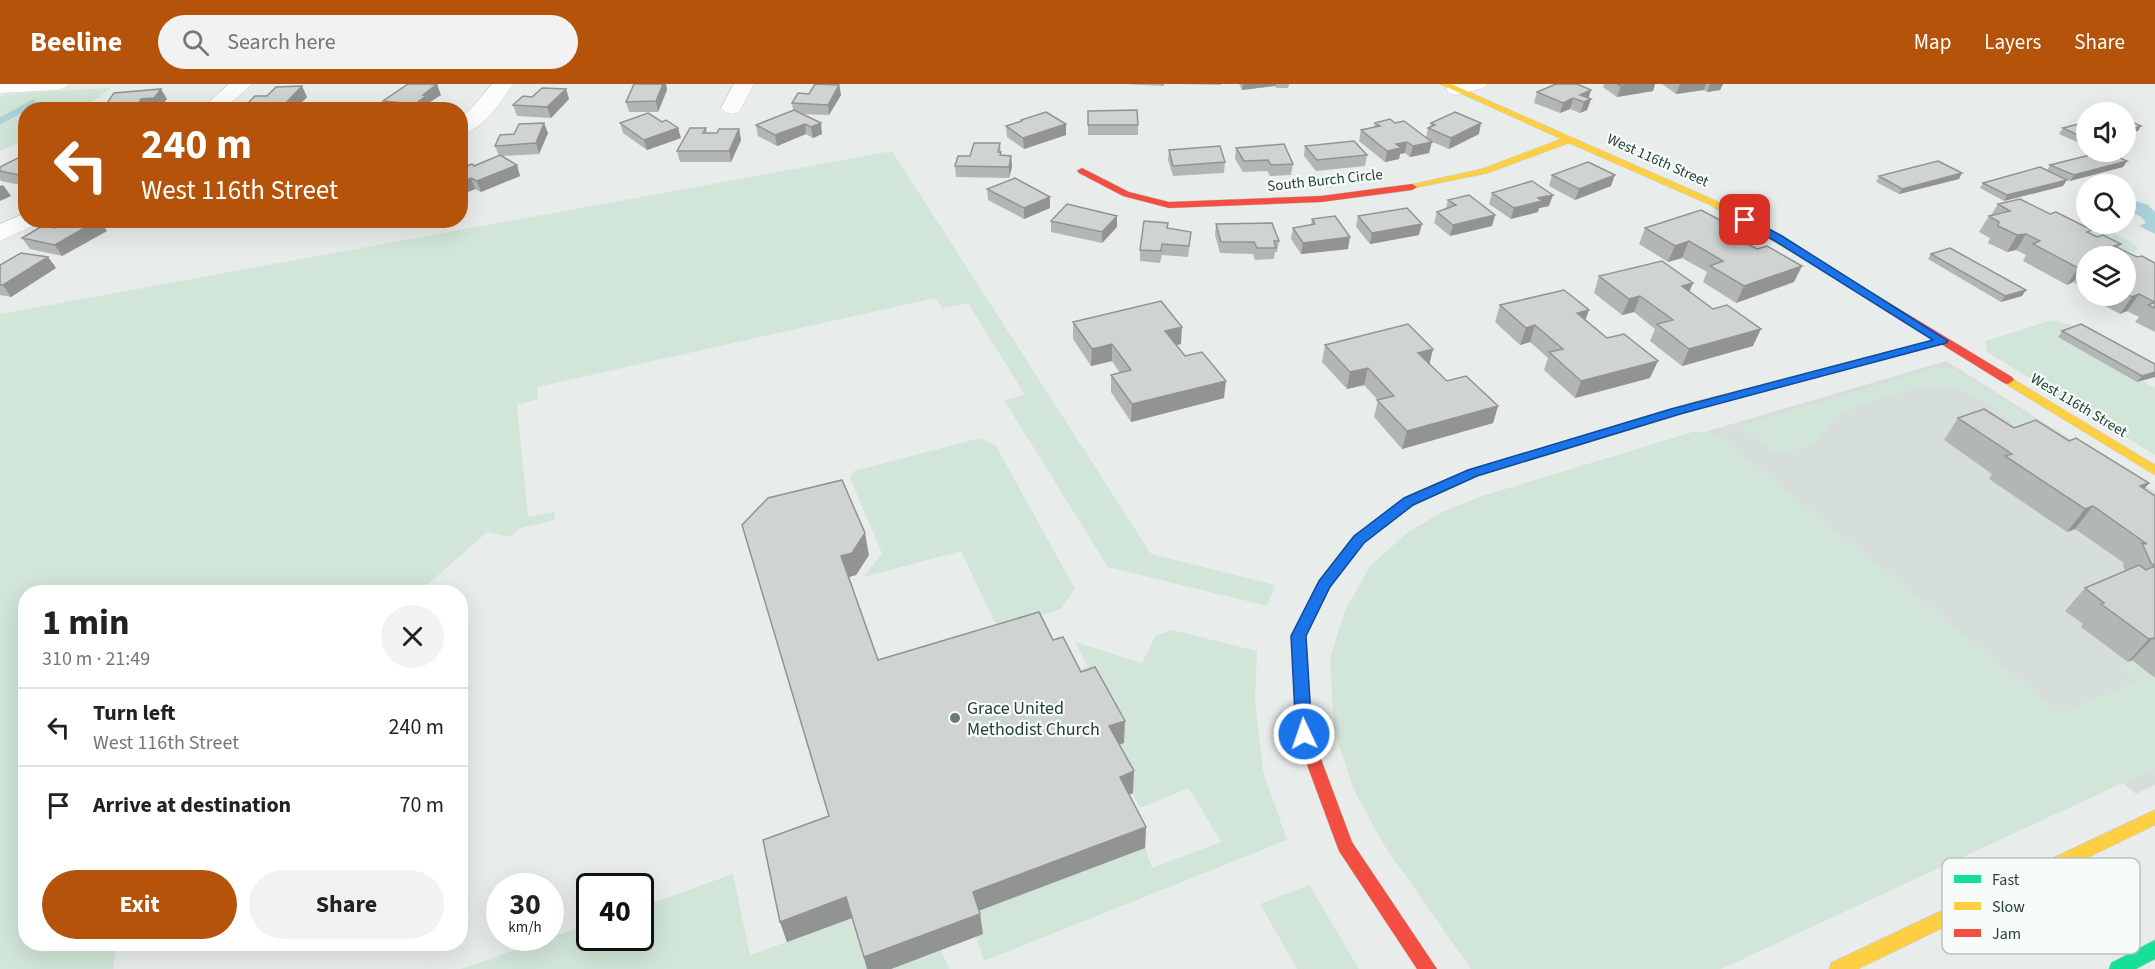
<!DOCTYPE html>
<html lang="en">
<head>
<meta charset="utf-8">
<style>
  :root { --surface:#fff; --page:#f2f2f2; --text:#222; --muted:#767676; --line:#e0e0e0; --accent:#b45309 }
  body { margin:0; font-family:"Source Sans 3",sans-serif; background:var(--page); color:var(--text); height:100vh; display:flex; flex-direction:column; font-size:22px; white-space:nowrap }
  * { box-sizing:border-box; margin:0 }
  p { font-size:20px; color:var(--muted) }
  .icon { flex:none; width:33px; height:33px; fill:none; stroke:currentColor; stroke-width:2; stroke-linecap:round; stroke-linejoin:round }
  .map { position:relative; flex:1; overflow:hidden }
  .drawer { position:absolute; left:18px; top:501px; width:450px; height:366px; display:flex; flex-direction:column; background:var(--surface); border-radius:24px; box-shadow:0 6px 24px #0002 }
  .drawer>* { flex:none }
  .guide { position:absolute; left:18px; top:18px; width:450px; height:126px; border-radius:24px; box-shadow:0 6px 24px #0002; background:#b45309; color:#fff; overflow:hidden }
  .tools { position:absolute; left:2076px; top:18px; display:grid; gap:12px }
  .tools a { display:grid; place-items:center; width:60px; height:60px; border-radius:50%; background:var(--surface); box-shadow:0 6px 24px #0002; font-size:30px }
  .speed { position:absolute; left:486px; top:789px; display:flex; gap:12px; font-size:30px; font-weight:700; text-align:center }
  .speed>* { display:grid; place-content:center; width:78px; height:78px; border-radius:50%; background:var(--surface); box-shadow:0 6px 24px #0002; line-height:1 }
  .speed small { font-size:15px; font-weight:400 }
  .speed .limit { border:3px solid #111; border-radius:9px; background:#fff; color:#111 }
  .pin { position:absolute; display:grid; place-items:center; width:51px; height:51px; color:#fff; margin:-26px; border-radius:12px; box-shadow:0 3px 9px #0006 }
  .me { position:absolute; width:66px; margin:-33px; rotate:357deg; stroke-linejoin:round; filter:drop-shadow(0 0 4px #0008) }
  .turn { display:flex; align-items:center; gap:21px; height:126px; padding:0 24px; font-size:27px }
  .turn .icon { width:78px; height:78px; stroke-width:2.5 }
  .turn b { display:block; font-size:42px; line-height:51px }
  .round { display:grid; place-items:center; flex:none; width:63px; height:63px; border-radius:32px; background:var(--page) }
  .summary { display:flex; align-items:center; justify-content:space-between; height:102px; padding:0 24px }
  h1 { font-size:36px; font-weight:700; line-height:45px }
  .button { display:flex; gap:12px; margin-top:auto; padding:12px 24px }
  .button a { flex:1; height:69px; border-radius:36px; background:var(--accent); color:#fff; font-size:24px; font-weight:700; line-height:69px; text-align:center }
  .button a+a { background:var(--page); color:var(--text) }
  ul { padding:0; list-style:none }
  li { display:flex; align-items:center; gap:18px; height:78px; padding:0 24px; border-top:2px solid var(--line) }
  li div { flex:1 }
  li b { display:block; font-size:22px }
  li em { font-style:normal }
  header { display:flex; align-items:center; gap:36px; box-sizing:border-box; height:84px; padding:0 30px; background:var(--accent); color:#fff }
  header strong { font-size:28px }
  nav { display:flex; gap:33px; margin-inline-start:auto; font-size:21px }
  .search { width:420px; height:54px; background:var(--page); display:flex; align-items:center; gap:15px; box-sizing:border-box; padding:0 21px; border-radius:33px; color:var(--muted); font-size:22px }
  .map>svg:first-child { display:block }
</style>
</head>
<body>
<header>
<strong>Beeline</strong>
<div class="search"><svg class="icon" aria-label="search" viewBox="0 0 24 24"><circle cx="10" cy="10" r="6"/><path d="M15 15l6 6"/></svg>Search here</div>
<nav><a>Map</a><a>Layers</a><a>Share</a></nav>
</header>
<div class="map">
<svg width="2155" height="885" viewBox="0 0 2155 885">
  <rect width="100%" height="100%" fill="#e8edeb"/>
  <path fill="#d6dedb" d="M1946,277l209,131v293l-19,9 -438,-360z"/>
  <path fill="#d1e5d8" d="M111,4l-28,21 -57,1 -1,30 -25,11v-54l7,-3z
    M892,67l259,403 124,31 -8,21 -159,-39 -104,-167 21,-5 -57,-92 -25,5 -8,-10 -398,89 1,12 -21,6 11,112 26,-5 1,8 -34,8 -12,9 -22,-5 -68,60h-393v352h91l-4,25h-113v-655z
    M2082,141c20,5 41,8 56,23l-3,4c-17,0 -23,-9 -37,-15 -9,-4 -15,-4 -22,-11z
    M2052,236l27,7 -19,6 95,55v67l-168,-103 -2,-11z
    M1940,283l16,3 199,127 -135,-55c-2,-6 -4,-12 -7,-17 -18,-24 -61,-44 -91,-38 -27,5 -54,16 -80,24l-9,7 -15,21 -7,5 -28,10 -11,-3 -32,-25z
    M1696,347l20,3 345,280 81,-34 -19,-15 9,-5 23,18v90l-434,201h-250l-87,-124 -30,-55 -20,-60 -4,-71 15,-49 26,-45 36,-32 33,-20 42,-17z
    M980,354l16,8 79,143 -14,20 -63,20 -37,-78 -97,26 18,-24 -32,-75 4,-7z
    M1173,546l84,21 -2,50 8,70 24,69 -303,121 -8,-24 -1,-25 170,-64 7,20 69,-26 -32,-54 -49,20 -32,-60 16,-6 -53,-69 17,-6 -13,-25 67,21 14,-28z
    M733,790l17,81 102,-37 15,51h-406l128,-45 1,14h50l1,-31z
    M1309,801l50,84h-62l-37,-65z
    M941,866l8,19h-58z"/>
  <path fill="#aad3da" d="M2126,114l22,7 7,7v22l-16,-8 7,-3 -4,-6 -16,-7z"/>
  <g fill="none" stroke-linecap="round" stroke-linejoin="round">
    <path stroke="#aad3da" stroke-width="6" d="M0,37l33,-18"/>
    <defs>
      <path id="street" d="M0,0h68l-3,4 -7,2 -58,3z
        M229,0h23l-29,26h-23z
        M492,0h21c-12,18 -30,46 -53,51v-17l10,-8z
        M734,0h20l-15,28 -7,2 -7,-2 -4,-4z
        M1451,0h36l-3,4 -28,7 -7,-2 -3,-4z
        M26,129v7h12l-3,5 -35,16v-17z"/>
      <path id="fast" d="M1431,404l7,4 -2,3 -22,10 -50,37 -34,44 -24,50 6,98 3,9 -2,5 -6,2 -6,-2 -5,-14 -4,-98 25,-52 37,-48 50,-37z
        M2155,856v19l-19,10h-27l2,-6z"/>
      <path id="slow" d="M1440,0h11l263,116 94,54 -5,3 -4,-1 -91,-52 -139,-61 -81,30 -79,16v-4l73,-16 79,-30z
        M1942,254l6,3 -2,2 -244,65 -224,68 -42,19h-10l-2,-3 2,-3 42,-19 226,-68z
        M2008,292l147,89v10l-151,-92 -2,-3z
        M2155,726v15l-297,144h-29l2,-6z"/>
      <path id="jam" d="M1082,84l47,24 40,10 152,-6 91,-12 5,3 -5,3 -91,12 -152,6 -46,-12 -44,-23 -2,-2z
        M1803,167l209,126 2,3 -6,4 -4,-1 -205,-127 -1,-2z
        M1307,652l6,2 2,5 37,99 85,127h-20l-78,-118 -40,-108 2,-5z"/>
    </defs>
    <use href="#street" stroke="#c5cac8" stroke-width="1"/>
    <use href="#fast" stroke="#c3cac8" stroke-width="1"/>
    <use href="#slow" stroke="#c3cac8" stroke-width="1"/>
    <use href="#jam" stroke="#c3cac8" stroke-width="1"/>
    <use href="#street" fill="#fcfcfc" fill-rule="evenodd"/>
    <use href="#fast" fill="#16e098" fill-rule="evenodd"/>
    <use href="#slow" fill="#ffcf43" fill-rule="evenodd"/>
    <use href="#jam" fill="#f24e42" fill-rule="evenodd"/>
  </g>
  <path fill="#b2b6b5" d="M634,0h32l1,6 -9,22h-29l-3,-10z
    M1123,0h41v2z
    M1180,0h41v1z
    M1239,0h50l-1,4h-12l-1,-2 -33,4z
    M1604,0h51l-2,7 -36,6 -14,-10z
    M1662,0h61l-3,6 -13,2 -3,-2 -28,4z
    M839,1l2,10 -12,20 -28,-1 21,20 -9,4 -7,-4 -29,12 -19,-10 -2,-11 37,-15 -1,-7 17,-9z
    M566,5l3,10 -18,19 -34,-2 -4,-11 19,-8z
    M1537,8l51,6 3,1 -4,11 -7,3 -10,-4 -10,4 -26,-10z
    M441,11l-11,7 1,3 -5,5h-49l10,-1 -4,-8z
    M307,13l-13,13h-47l-2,-4z
    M1088,27l50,14v10h-50z
    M1021,36l45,4v11l-42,14 -17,-12 -1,-11 15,-4z
    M2086,38v22l-2,1 -25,-11 4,-6z
    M620,39l61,15 -34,12 -24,-17z
    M1375,39h20l31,15 2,-10 2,-1 1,-4 48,11 -30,15 -21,-9 1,13 -19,4 -5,-4 -5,1 -1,5 -14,3 -26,-21 2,-11 13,-2z
    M706,44l1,5h10l22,-4 2,11 -10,22h-51l-3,-11z
    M548,49l-9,21 -37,2 15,9 3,11 -39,16 -6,-3 -7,3 -8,-4v-19l14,-3 25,-10 -4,-10z
    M1000,59l1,12 10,1 1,11 -3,11 -53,-1 -1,-11 15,-10z
    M1305,62l62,9 -2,11 -49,5 -12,-15z
    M1236,64l57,16 -2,11 -21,1 -3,-5 -24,1 -8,-13z
    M1169,66l56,12 -1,11 -51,3 -5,-16z
    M26,70v32l-25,-5 -1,-2v-12z
    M2127,77l-4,6 -53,14 -23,-11 3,-5z
    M1552,91l59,11 -36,14 -26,-14z
    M1879,92l80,3 -60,15 -23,-12z
    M1983,99l80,3 -59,15 -24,-13z
    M987,105l63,19 -26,11 -36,-19z
    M1492,109l57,13 -10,2 -1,4 -27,7 -22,-15z
    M1448,116l47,15 -3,11 -42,10 -16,-13 3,-11 9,-4z
    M1998,120l91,29 8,4 24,7 -3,4 19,9 18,6v69l-20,-10 4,-5 -12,-6 -7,3 -22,-12 4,-6h-1h25v-40h-40v33l-13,-7 -6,3 -44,-24 3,-6 -10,-5 -9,2 -19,-9 2,-5 -11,-6 10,-16 2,-1z
    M1358,132l61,19 -49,9 -14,-17z
    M1312,135l36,30 -47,5 -10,-15 2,-11 18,-3z
    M364,136h16l-1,2 -14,1z
    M1051,137l66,6 -15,16 -51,-11z
    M1168,139v5l22,15 -2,14 -26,-2 -2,8 -20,-2v-11z
    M1216,140l63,17 -2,11h-2l-1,7 -19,1 -2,-6 -33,-1 -5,-18z
    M1733,143l-3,7 64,48 -58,21 -33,-21 4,-10 -25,-14 -14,4 -29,-18 6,-16z
    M55,144l52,3 -45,25 -32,-7 -8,-11z
    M1931,170l91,42 -21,6 -73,-43z
    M48,173l8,11 -45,29 -11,-2v-30z
    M1599,192l90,16 64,54 -71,20 -32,-25 5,-12 -21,-17 -12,3 -28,-22z
    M1500,221l85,15 65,58 -75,20 -31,-28 4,-12 -18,-16 -10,3 -25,-23z
    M1073,238l108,22 -5,1 9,11 39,42 -93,24 -20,-30v-17l9,-2 -8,-12 -21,5 -18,-27z
    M2062,247l93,33 -18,18 -79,-45z
    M1325,261l108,4 -4,15 18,17 51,25 -5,17 -91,26 -28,-32 4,-17 -14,-15 -17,4 -25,-27z
    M1958,334l56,10 55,13 80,42 -5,6 11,7v182l-23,-18 -4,2 -47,-35 2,-3 -18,-13 20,-23 40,-17 -2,-6 1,-2 -49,-34 -8,3 -78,-53 3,-5 -48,-34z
    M742,441l127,30 -13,20 -7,2 29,83 175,-20 28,32 43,71 -5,2 14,48 -4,2 17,32 -1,21 -166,63 4,23 -92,35h-24l-15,-51 -65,24 -7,-20 49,-105z"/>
  <path fill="#919493" d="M437,0l4,11 -11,7 1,3 -5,5h-9l-2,-6 8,-9z
    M663,0h3l1,6 -9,22 -2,-11z
    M1243,0h33l-1,2 -33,4z
    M1635,0h20l-2,7 -36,6 4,-11z
    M1680,0h26l-2,6 -28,4z
    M1710,0h13l-3,6 -13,2z
    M839,1l2,10 -12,20 -1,-10z
    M302,2l5,11 -13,13h-10l-1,-4z
    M161,5l6,10 -7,9 -26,2 7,-11z
    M566,5l3,10 -18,19 -4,-11z
    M1591,6l-3,10 -8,-5z
    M1573,14l-3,11 -10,4 3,-10z
    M1591,15l-4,11 -7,3 4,-11z
    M544,39l4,10 -9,21 -3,-11z
    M821,39l1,11 -9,4 -2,-11z
    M1481,39l-2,11 -30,15 2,-11z
    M805,40l1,10 -29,12 -2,-11z
    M1066,40v11l-42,14 -1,-11z
    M2141,42l-3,5 -12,3v-4z
    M678,44l3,10 -34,12 -3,-10z
    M739,45l2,11 -10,22 -2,-11z
    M1407,58l-2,11 -5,1 -1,5 -14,3 2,-11 9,-7z
    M1432,58l-3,11 -19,4 3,-11z
    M1011,72l1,11 -3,11v-11z
    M2127,77l-4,6 -53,14 4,-6z
    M517,81l3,11 -39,16 -4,-11z
    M1962,89l-3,6 -60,15 3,-5z
    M1615,91l-4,11 -36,14 4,-11z
    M471,94l4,11 -7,3 -5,-11z
    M2067,96l-4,6 -59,15 3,-6z
    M3,101l8,11 -11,5v-15z
    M1553,111l-4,11 -10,2 -1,4 -27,7 3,-11 24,-10z
    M1050,113v11l-26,11v-11z
    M1495,131l-3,11 -42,10 3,-11z
    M1117,132v11l-15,16v-11z
    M98,136h2l7,11 -45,25 -7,-11z
    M1422,140l-3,11 -49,9 2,-11z
    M1733,143l-7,17 -2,-13z
    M2026,150l-10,16 -9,2 10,-17z
    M1350,153l-2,12 -47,5 2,-11z
    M1689,157l-7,17 -14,4 7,-16z
    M48,173l8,11 -45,29 -8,-12z
    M2084,181l-11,17 -6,3 11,-17z
    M1802,182l-8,16 -58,21 8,-17z
    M1693,199l-7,17 -4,-14z
    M2026,206l-4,6 -21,6 4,-6z
    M2139,210l-12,17 -7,3 12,-17z
    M1640,212l-6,16 -12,3 7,-16z
    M1589,226l-6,17 -6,-14z
    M1535,241l-5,17 -10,3 6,-17z
    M1182,243l-1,17 -17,4 1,-17z
    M1761,245l-8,17 -71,20 7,-17z
    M1112,260v17l-21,5 1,-17z
    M1433,265l-4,17 -11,-13z
    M1658,277l-8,17 -75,20 6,-17z
    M1368,284l-4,17 -17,4 3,-17z
    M2155,288v5l-18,5 5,-6z
    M1226,297l-2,17 -93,24 1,-18z
    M1498,322l-5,17 -91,26 5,-18z
    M2149,399l-19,23 10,-20z
    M2093,422l-18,23 -8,3 18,-23z
    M865,449l4,22 -13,20 -10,3 -5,-22z
    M2153,554l-21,22 -4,2 21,-23z
    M1125,637l-1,22 -16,5 1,-22z
    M1134,687l-1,22 -14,6 1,-22z
    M1146,743l-1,21 -170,64 -2,-20z
    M846,813l6,21 -65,24 -7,-20z
    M980,830l3,20 -92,35h-24l-3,-12z"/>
  <path fill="#cfd4d2" stroke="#919493" stroke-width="1.5" d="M408,0h29l-14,11h4l-12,9 -32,-3z
    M634,0h29l-7,17 -30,1z
    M815,0l24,1 -11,20 -36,-2 6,-10 11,1z
    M1556,0h21l14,6 -11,5 11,4 -7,3 -11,-4 -10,5 -26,-11z
    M1617,0h18l-14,2z
    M302,2l-19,20h-38l10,-10h12l9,-9z
    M542,4l24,1 -19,18 -34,-2 10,-9 9,1z
    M161,5l-7,9 -13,1 -7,11h-32l12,-17z
    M381,23l8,3h-12z
    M794,26l27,13 -10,4 -6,-3 -30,11 -19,-10z
    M1137,26l1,15h-50v-14z
    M1046,28l20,12 -43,14 -17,-12 16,-5 -1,-1z
    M1455,28l26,11 -30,15 -23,-10 7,-3 -4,-2z
    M648,29l14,9 4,-2 12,8 -34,12 -24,-17z
    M1390,35l5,4 9,-2 28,21 -19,4 -6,-4 -11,2 5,4 -14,3 -26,-21 19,-4 -5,-3z
    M2126,35l15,7 -15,4z
    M2086,38v17l-23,-11z
    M544,39l-8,20 -41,3 5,-11 14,-1 5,-10z
    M690,44h16l-3,5h14l2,-4h20l-10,22h-52z
    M1354,57l13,14 -50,5 -12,-14z
    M974,59h26l-2,9h3l-1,3 11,1 -2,11 -54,-1 3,-10h12z
    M1284,60l9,20 -22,1 -3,-5 -24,1 -8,-13z
    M1220,62l5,16 -52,4 -4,-16z
    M2102,68h4l21,9 -53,14 -24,-10z
    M26,70v21l-2,1 -24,-5v-4z
    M500,71l17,10 -40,16 -6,-3 -8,3 -3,-2v-10l12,-5 2,2z
    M1938,77l24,12 -60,16 -23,-13z
    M1588,78l27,13 -36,14 -27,-14z
    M2040,83l27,13 -60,15 -24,-12z
    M1015,94l35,19 -26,11 -37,-19z
    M1532,97l21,14 -15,3 4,3 -28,7 -22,-15z
    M1469,111l26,20 -42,10 -16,-13 19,-7 -8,-5z
    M2020,115l30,15 6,-2 36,18 -5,2 10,5 6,-2 18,9 -7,2 23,11 5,-1 13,7v45l-7,-3 7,-3 -16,-8 -7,3 -6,-4v-37h-40v11l-2,-2 -6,3 -45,-24 7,-3 -14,-7 -9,1 -19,-9 1,-4 -10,-6 21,-5 -12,-7z
    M1067,120l50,12 -15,16 -51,-11z
    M1407,124l15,16 -50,9 -14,-17z
    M1701,126l32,17 -9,4 33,18 10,-3 35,20 -58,20 -34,-20 13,-5 -34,-20 -14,5 -30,-18z
    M1335,132l15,21 -47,6 -10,-15 22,-4 -3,-5z
    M68,136h30l-43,25 -33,-7 22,-13 11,3z
    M1144,137l24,2 -1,5 24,4 -2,14 -27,-2 -1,7 -21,-1z
    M1272,139l7,18h-5l2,7h-19l-3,-6h-33l-5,-18z
    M1950,164l76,42 -21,6 -74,-42z
    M21,169l27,4 -45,28h-3v-20z
    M1662,177l31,22 -11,3 31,23 14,-4 34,24 -72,20 -32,-25 16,-4 -33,-24 -11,3 -30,-23z
    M1564,206l25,20 -12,3 30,25 17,-4 34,27 -77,20 -32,-29 14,-3 -28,-24 -9,3 -26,-23z
    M1161,217l21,26 -17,4 20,25 17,-4 24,29 -94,23 -21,-29 20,-5 -19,-26 -20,5 -19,-27z
    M1408,240l25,25 -15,4 29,28 19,-5 32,30 -91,25 -30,-31 17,-4 -26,-28 -18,4 -25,-27z
    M2081,240l74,40v8l-13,4 -80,-45z
    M1984,325l30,19 22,-8 33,21 7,-3 73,45 -9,3 15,10v143l-2,-1 -4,1 -48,-35 3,-1 -19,-15 54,-23 7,5 9,-4 -4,-3 -9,-20 5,1 -54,-38 -8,3 -80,-53 7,-2 -54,-36z
    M842,396l23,53 -13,20 -11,3 37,104 161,-48 14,28 10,-3 18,35 14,-5 30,54 -16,5 25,45 -14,6 26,50 -173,65 7,22 -116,43 -18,-60 -66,25 -17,-82 66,-24 -87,-291 26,-27z"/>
  <path fill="#1a73e8" stroke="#114b97" stroke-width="1.5" d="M1741,134h7l34,18 166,105 -2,2 -266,71 -203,62 -64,29 -49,38 -34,44 -24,49 6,98 -3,5 -5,2 -6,-2 -2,-5 -5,-98 28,-55 35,-45 50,-38 64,-28 203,-61 262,-69 -158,-99 -34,-19z"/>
  <circle fill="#697d77" stroke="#f7fbf9" stroke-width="2" cx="955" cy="634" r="6"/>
  <g text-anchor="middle" stroke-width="4.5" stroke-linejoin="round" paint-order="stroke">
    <g font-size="15" fill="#244139" stroke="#f7fbf9">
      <text transform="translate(1658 76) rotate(24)" y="5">West 116th Street</text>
      <text transform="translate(1325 96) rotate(-6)" y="5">South Burch Circle</text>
      <text transform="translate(2079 321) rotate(31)" y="5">West 116th Street</text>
    </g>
    <g font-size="18" fill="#244139" stroke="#f7fbf9" text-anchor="start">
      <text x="967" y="630">Grace United<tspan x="967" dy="21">Methodist Church</tspan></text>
    </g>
  </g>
  <rect x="1942" y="774" width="198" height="96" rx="9" fill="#f7fbf9" stroke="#b8c3bf" stroke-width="1.5"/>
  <rect x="1954" y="791" width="27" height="8" fill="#16e098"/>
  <rect x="1954" y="818" width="27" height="8" fill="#ffcf43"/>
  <rect x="1954" y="845" width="27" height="8" fill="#f24e42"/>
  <g font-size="16" fill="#244139">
    <text x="1992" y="801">Fast</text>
    <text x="1992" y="828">Slow</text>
    <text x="1992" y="855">Jam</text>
  </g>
</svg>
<div class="tools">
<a><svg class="icon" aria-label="sound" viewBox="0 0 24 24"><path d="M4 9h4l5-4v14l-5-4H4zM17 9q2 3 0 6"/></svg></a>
<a><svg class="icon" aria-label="search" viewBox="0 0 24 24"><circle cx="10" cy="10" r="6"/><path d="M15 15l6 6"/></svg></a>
<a><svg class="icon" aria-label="layers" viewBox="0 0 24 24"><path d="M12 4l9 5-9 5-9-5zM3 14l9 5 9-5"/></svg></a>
</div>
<div class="speed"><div>30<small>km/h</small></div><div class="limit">40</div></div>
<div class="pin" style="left:1745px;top:136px;background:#d93025"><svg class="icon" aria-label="arrive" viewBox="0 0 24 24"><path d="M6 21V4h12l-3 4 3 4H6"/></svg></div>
<svg class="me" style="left:1304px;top:650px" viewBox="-20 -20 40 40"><circle r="17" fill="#1a73e8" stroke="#fff" stroke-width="3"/><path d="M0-11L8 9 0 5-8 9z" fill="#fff"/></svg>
<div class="guide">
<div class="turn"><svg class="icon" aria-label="left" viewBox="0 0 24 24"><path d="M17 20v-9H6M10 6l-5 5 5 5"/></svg><div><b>240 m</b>West 116th Street</div></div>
</div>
<section class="drawer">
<div class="summary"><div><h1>1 min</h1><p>310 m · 21:49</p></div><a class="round"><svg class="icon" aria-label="close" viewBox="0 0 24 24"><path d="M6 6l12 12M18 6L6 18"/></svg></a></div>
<ul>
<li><svg class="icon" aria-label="left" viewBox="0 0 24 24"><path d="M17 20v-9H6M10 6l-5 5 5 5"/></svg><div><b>Turn left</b><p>West 116th Street</p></div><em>240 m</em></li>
<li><svg class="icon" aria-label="arrive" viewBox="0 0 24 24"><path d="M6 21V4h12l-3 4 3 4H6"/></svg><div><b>Arrive at destination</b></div><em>70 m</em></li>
</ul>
<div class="button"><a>Exit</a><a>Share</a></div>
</section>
</div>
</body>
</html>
